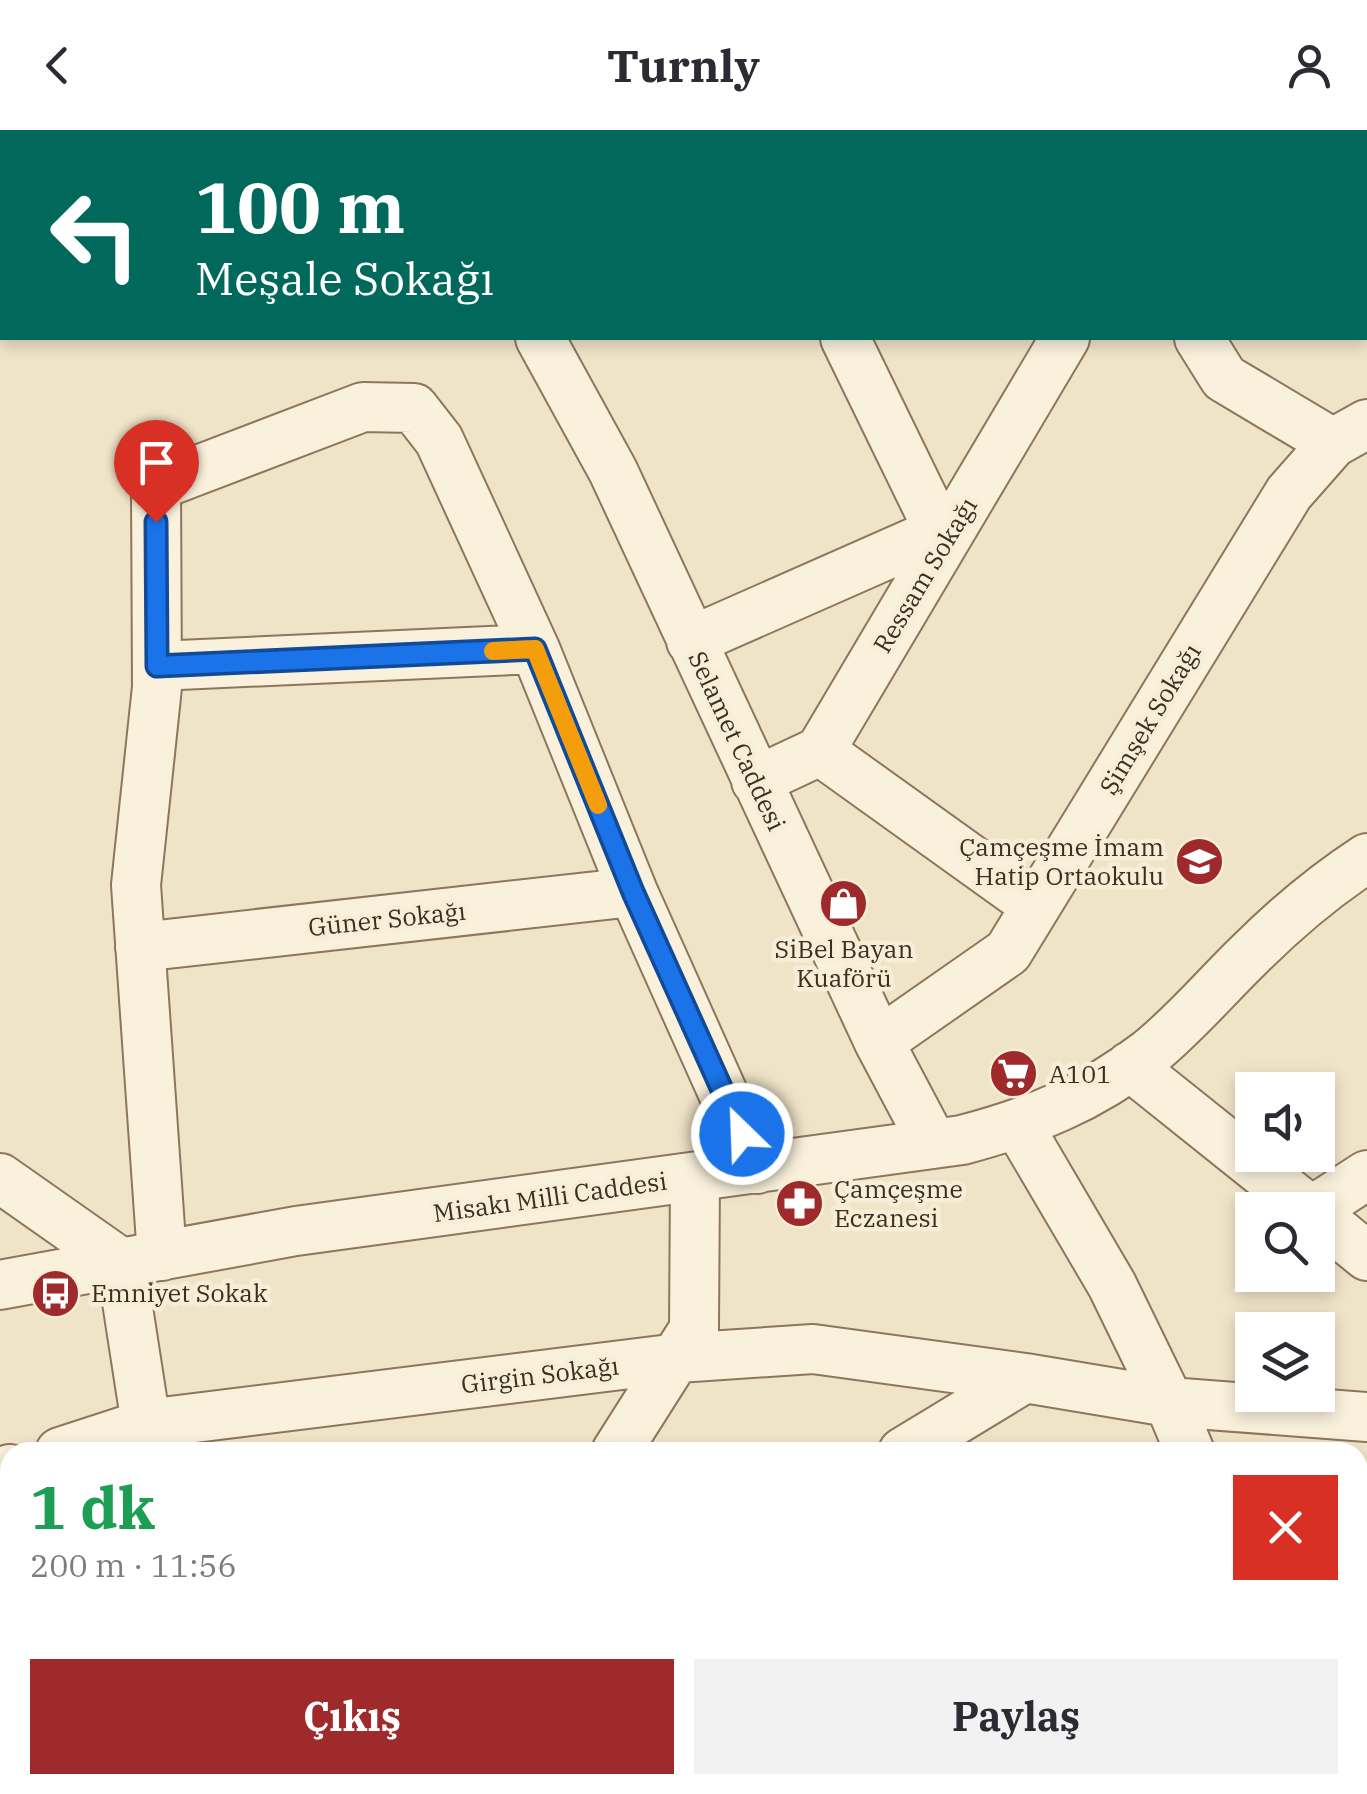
<!DOCTYPE html>
<html lang="tr">
<head>
<meta charset="utf-8">
<style>
  :root { --surface:#fff; --page:#f2f2f3; --text:#2b2b33; --muted:#7c7c81; --accent:#9e2a2b }
  body { margin:0; font-family:"IBM Plex Serif",serif; background:var(--page); color:var(--text); height:100vh; display:flex; flex-direction:column; font-size:38px; white-space:nowrap }
  * { box-sizing:border-box; margin:0 }
  p { font-size:32px; color:var(--muted) }
  .icon { flex:none; width:55px; height:55px; fill:none; stroke:currentColor; stroke-width:2; stroke-linecap:round; stroke-linejoin:round }
  .map { position:relative; flex:1; overflow:hidden }
  .drawer { position:absolute; left:0px; top:1312px; width:1368px; height:352px; display:flex; flex-direction:column; background:var(--surface); border-radius:30px 30px 0 0; box-shadow:0 5px 15px #0003 }
  .drawer>* { flex:none }
  .hud { position:absolute; left:0px; top:0px; width:1368px; height:210px; box-shadow:0 5px 15px #0003; background:#00695c; color:#fff; overflow:hidden }
  .controls { position:absolute; left:1235px; top:942px; display:grid; gap:20px }
  .controls a { display:grid; place-items:center; width:100px; height:100px; border-radius:0px; background:var(--surface); box-shadow:0 5px 15px #0003; font-size:50px }
  .pin { position:absolute; display:grid; place-items:center; width:85px; height:85px; color:#fff; margin:-102px -42px; border-radius:50% 50% 50% 0; rotate:-45deg; box-shadow:0 0 10px #0007 }
  .pin .icon { rotate:45deg }
  .me { position:absolute; width:110px; margin:-55px; rotate:336deg; stroke-linejoin:round; filter:drop-shadow(0 0 8px #0008) }
  .turn { display:flex; align-items:center; gap:35px; height:210px; padding:0 30px; font-size:45px }
  .turn .icon { width:130px; height:130px; stroke-width:2.5 }
  .turn b { display:block; font-size:70px; line-height:85px }
  .round { display:grid; place-items:center; flex:none; width:105px; height:105px; border-radius:0px; background:var(--page) }
  .overview { display:flex; align-items:center; justify-content:space-between; height:170px; padding:0 30px }
  h1 { font-size:60px; font-weight:800; line-height:75px; color:#1e9e55 }
  .action { display:flex; gap:20px; margin-top:auto; padding:20px 30px }
  .action a { flex:1; height:115px; border-radius:0px; background:var(--accent); color:#fff; font-size:40px; font-weight:800; line-height:115px; text-align:center }
  .action a+a { background:var(--page); color:var(--text) }
  header { display:flex; justify-content:space-between; align-items:center; height:130px; padding:0 30px; background:var(--surface); font-size:45px; font-weight:800 }
  .map>svg:first-child { display:block }
</style>
</head>
<body>
<header><svg class="icon" aria-label="back" viewBox="0 0 24 24"><path d="M15 5l-7 7 7 7"/></svg>Turnly<svg class="icon" aria-label="person" viewBox="0 0 24 24"><circle cx="12" cy="8" r="4"/><path d="M4 21q1-7 8-7t8 7"/></svg></header>
<div class="map">
<svg width="1367" height="1664" viewBox="0 0 1367 1664">
  <rect width="100%" height="100%" fill="#f0e4c8"/>
  <g fill="none" stroke-linecap="round" stroke-linejoin="round">
    <defs>
      <path id="minor" d="M405,2l5,-2
        M1357,2l7,-2
        M0,14l2,3
        M0,76l2,-1
        M540,208l73,133 266,571 54,102
        M845,208l94,193
        M1199,208l25,40 109,65
        M691,511l263,-116
        M157,536l378,-17
        M820,621l216,155
        M756,651l64,-30 245,-413
        M140,817l493,-55
        M879,912l129,-90 281,-459 44,-50 34,-19
        M1130,936l180,144
        M1018,995l94,160 57,117 21,50
        M0,1048l121,85 25,161 18,24
        M1313,1080l54,-35
        M1318,1086l49,40
        M162,1126l-26,-371 21,-198 -1,-201 207,-79 51,1 25,32 96,209 98,243 124,277
        M0,1155l296,-54 666,-91c72,-19 127,-41 187,-87 36,-29 66,-65 99,-97 37,-37 76,-70 119,-98
        M60,1322l86,-28 532,-66 135,-9 212,29
        M616,1322l78,-123 1,-151
        M903,1322l122,-74 144,24 198,15
        M0,1342l10,-3
        M0,1485l10,9
        M175,1655l9,9
        M420,1655l6,9
        M1294,1655l3,9
        M614,1664l23,-9"/>
    </defs>
    <use href="#minor" stroke="#8d765c" stroke-width="52"/>
    <use href="#minor" stroke="#faf1dc" stroke-width="48"/>
  </g>
  <g fill="none" stroke-linecap="round" stroke-linejoin="round">
    <defs>
      <path id="route" d="M156,392l1,144 378,-17 98,243 109,242"/>
    </defs>
    <use href="#route" stroke="#114b97" stroke-width="25"/>
    <use href="#route" stroke="#1a73e8" stroke-width="18"/>
    <path stroke="#f59e0b" stroke-width="18" d="M493,521l42,-2 63,156"/>
  </g>
  <defs>
    <symbol id="school-disc" viewBox="-11 -11 22 22"><circle r="9.5" fill="#9e2a2b" stroke="#f7eed8"/><path d="M0-5L7-2L0 1L-7-2ZM-4 1L0 2.5L4 1V4Q0 6-4 4Z" fill="#fff"/></symbol>
    <symbol id="shop-disc" viewBox="-11 -11 22 22"><circle r="9.5" fill="#9e2a2b" stroke="#f7eed8"/><path d="M-5-2.5h2.3a2.7 3.5 0 0 1 5.4 0H5L5.5 6h-11ZM-1.5-2.5h3a1.5 2.3 0 0 0-3 0Z" fill="#fff"/></symbol>
    <symbol id="supermarket-disc" viewBox="-11 -11 22 22"><circle r="9.5" fill="#9e2a2b" stroke="#f7eed8"/><path d="M-6-5.5h2.5l.6 2H6L4.5 2H-2.5L-4.4-4H-6ZM-1.5 3.2a1.3 1.3 0 1 0 .1 0ZM3 3.2a1.3 1.3 0 1 0 .1 0Z" fill="#fff"/></symbol>
    <symbol id="pharmacy-disc" viewBox="-11 -11 22 22"><circle r="9.5" fill="#9e2a2b" stroke="#f7eed8"/><path d="M-2-6h4v4h4v4h-4v4h-4v-4h-4v-4h4Z" fill="#fff"/></symbol>
    <symbol id="bus-disc" viewBox="-11 -11 22 22"><circle r="9.5" fill="#9e2a2b" stroke="#f7eed8"/><path d="M-5-6H5V4H4V6H2V4H-2V6H-4V4H-5ZM-3.5-4V0h7V-4ZM-3.5 1.2v1.5H-2V1.2ZM2 1.2v1.5H3.5V1.2Z" fill="#fff"/></symbol>
  </defs>
  <g fill-rule="evenodd">
    <use href="#school-disc" x="1172" y="704" width="55" height="55"/>
    <use href="#shop-disc" x="816" y="746" width="55" height="55"/>
    <use href="#supermarket-disc" x="986" y="916" width="55" height="55"/>
    <use href="#pharmacy-disc" x="772" y="1046" width="55" height="55"/>
    <use href="#bus-disc" x="28" y="1136" width="55" height="55"/>
  </g>
  <g text-anchor="middle" stroke-width="9" stroke-linejoin="round" paint-order="stroke">
    <g font-size="25" fill="#3d2e20" stroke="#f7eed8">
      <text transform="translate(925 445) rotate(-59)" y="9">Ressam Sokağı</text>
      <text transform="translate(1150 589) rotate(-59)" y="9">Şimşek Sokağı</text>
      <text transform="translate(737 611) rotate(65)" y="9">Selamet Caddesi</text>
      <text transform="translate(387 789) rotate(-6)" y="9">Güner Sokağı</text>
      <text transform="translate(550 1067) rotate(-8)" y="9">Misakı Milli Caddesi</text>
      <text transform="translate(540 1245) rotate(-7)" y="9">Girgin Sokağı</text>
    </g>
    <g font-size="25" fill="#3d2e20" stroke="#f7eed8" text-anchor="start">
      <text x="1164" y="726" text-anchor="end">Çamçeşme İmam<tspan x="1164" dy="29">Hatip Ortaokulu</tspan></text>
      <text x="844" y="828" text-anchor="middle">SiBel Bayan<tspan x="844" dy="29">Kuaförü</tspan></text>
      <text x="1049" y="953">A101</text>
      <text x="834" y="1068">Çamçeşme<tspan x="834" dy="29">Eczanesi</tspan></text>
      <text x="91" y="1172">Emniyet Sokak</text>
    </g>
  </g>
</svg>
<div class="controls">
<a><svg class="icon" aria-label="sound" viewBox="0 0 24 24"><path d="M4 9h4l5-4v14l-5-4H4zM17 9q2 3 0 6"/></svg></a>
<a><svg class="icon" aria-label="search" viewBox="0 0 24 24"><circle cx="10" cy="10" r="6"/><path d="M15 15l6 6"/></svg></a>
<a><svg class="icon" aria-label="layers" viewBox="0 0 24 24"><path d="M12 4l9 5-9 5-9-5zM3 14l9 5 9-5"/></svg></a>
</div>
<div class="pin" style="left:156px;top:392px;background:#d93025"><svg class="icon" aria-label="arrive" viewBox="0 0 24 24"><path d="M6 21V4h12l-3 4 3 4H6"/></svg></div>
<svg class="me" style="left:742px;top:1004px" viewBox="-20 -20 40 40"><circle r="17" fill="#1a73e8" stroke="#fff" stroke-width="3"/><path d="M0-11L8 9 0 5-8 9z" fill="#fff"/></svg>
<div class="hud">
<div class="turn"><svg class="icon" aria-label="left" viewBox="0 0 24 24"><path d="M17 20v-9H6M10 6l-5 5 5 5"/></svg><div><b>100 m</b>Meşale Sokağı</div></div>
</div>
<section class="drawer">
<div class="overview"><div><h1>1 dk</h1><p>200 m · 11:56</p></div><a class="round" style="background:#d93025;color:#fff"><svg class="icon" aria-label="close" viewBox="0 0 24 24"><path d="M6 6l12 12M18 6L6 18"/></svg></a></div>
<div class="action"><a>Çıkış</a><a>Paylaş</a></div>
</section>
</div>
</body>
</html>
